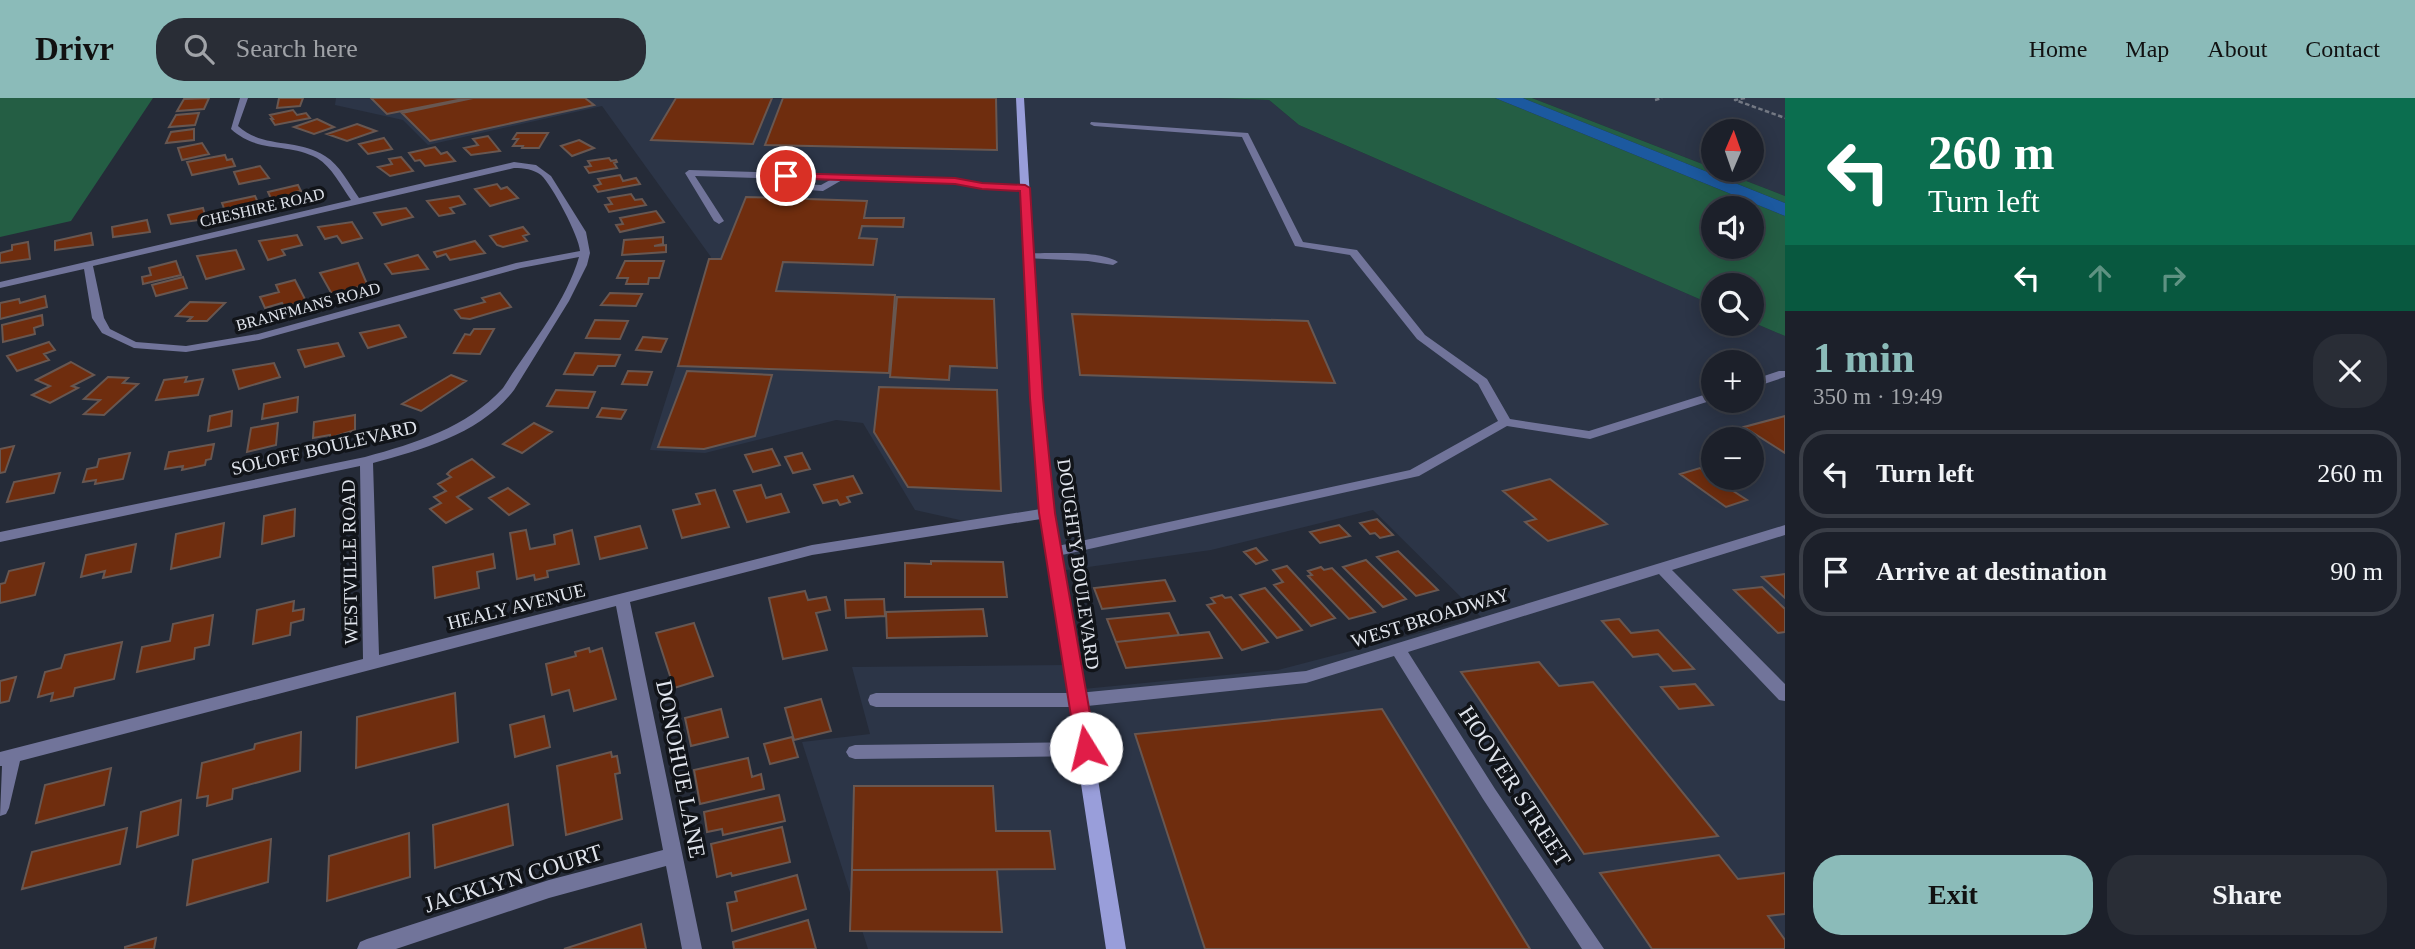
<!DOCTYPE html>
<html lang="en">
<head>
<meta charset="utf-8">
<style>
  :root { --surface:#1c202a; --page:#292d36; --text:#f1f3f6; --muted:#a0a3a8; --line:#3a3e47; --accent:#8bbbb9 }
  body { margin:0; font-family:"Times New Roman",serif; background:var(--page); color:var(--text); height:100vh; display:flex; flex-direction:column; font-size:26px; white-space:nowrap }
  * { box-sizing:border-box; margin:0 }
  p { font-size:23px; color:var(--muted) }
  .icon { flex:none; width:38px; height:38px; fill:none; stroke:currentColor; stroke-width:2; stroke-linecap:round; stroke-linejoin:round }
  .map { position:relative; flex:1; overflow:hidden }
  .side { display:flex; flex-direction:column; background:var(--surface); width:630px }
  .side>* { flex:none }
  .banner { background:#0b6e4f; color:#fff; overflow:hidden }
  .needle { width:46px; rotate:2deg }
  .tools { position:absolute; left:1701px; top:21px; display:grid; gap:14px }
  .tools a { display:grid; place-items:center; width:63px; height:63px; border-radius:50%; background:var(--surface); box-shadow:0 4px 18px #0003,0 0 0 2px var(--line); font-size:35px }
  .pin { position:absolute; display:grid; place-items:center; width:60px; height:60px; color:#fff; margin:-30px; border:4px solid #fff; border-radius:50%; box-shadow:0 2px 7px #0007 }
  .me { position:absolute; width:77px; margin:-38px; rotate:351deg; stroke-linejoin:round; filter:drop-shadow(0 0 5px #0008) }
  .turn { display:flex; align-items:center; gap:24px; height:147px; padding:0 28px; font-size:32px }
  .turn .icon { width:91px; height:91px; stroke-width:2.5 }
  .turn b { display:block; font-size:49px; line-height:60px }
  .lanes { display:flex; align-items:center; height:66px; padding:0 28px; background:#0003; justify-content:center; gap:35px; direction:ltr }
  .lanes .off { opacity:.35 }
  .round { display:grid; place-items:center; flex:none; width:74px; height:74px; border-radius:28px; background:var(--page) }
  .overview { display:flex; align-items:center; justify-content:space-between; height:119px; padding:0 28px }
  h1 { font-size:42px; font-weight:600; line-height:52px; color:var(--accent) }
  .cta { display:flex; gap:14px; margin-top:auto; padding:14px 28px }
  .cta a { flex:1; height:80px; border-radius:28px; background:var(--accent); color:#111; font-size:28px; font-weight:600; line-height:80px; text-align:center }
  .cta a+a { background:var(--page); color:var(--text) }
  ul { padding:0; list-style:none }
  li { display:flex; align-items:center; gap:21px; height:88px; margin:0 14px 10px; padding:0 14px; border:4px solid var(--line); border-radius:28px }
  li div { flex:1 }
  li b { display:block; font-size:26px }
  li em { font-style:normal }
  header { display:flex; align-items:center; gap:42px; box-sizing:border-box; height:98px; padding:0 35px; background:var(--accent); color:#111 }
  header strong { font-size:33px }
  nav { display:flex; gap:38px; margin-inline-start:auto; font-size:24px }
  .search { width:490px; height:63px; background:var(--page); display:flex; align-items:center; gap:18px; box-sizing:border-box; padding:0 24px; border-radius:28px; color:var(--muted); font-size:26px }
  main { display:flex; flex:1; min-height:0 }
  .map>svg:first-child { display:block }
</style>
</head>
<body>
<header>
<strong>Drivr</strong>
<div class="search"><svg class="icon" aria-label="search" viewBox="0 0 24 24"><circle cx="10" cy="10" r="6"/><path d="M15 15l6 6"/></svg>Search here</div>
<nav><a>Home</a><a>Map</a><a>About</a><a>Contact</a></nav>
</header>
<main>
<div class="map">
<svg width="1785" height="851" viewBox="0 0 1785 851">
  <rect width="100%" height="100%" fill="#252b38"/>
  <path fill="#2c3547" fill-rule="evenodd" d="M336,0h883l50,2 30,25 414,180v19l39,-2 33,14v613h-917l-66,-207 68,-8 -18,-67 216,-2 5,25 205,-20 203,-53 -108,-107 -162,40 -159,22 -8,-53 -62,6 -67,-15 -52,-87 -27,-3 -131,33 -55,-3 61,-193 -109,-151 -174,39 -25,-25 -68,-15zM1713,264h39v39h-39zM1713,341h39v39h-39z
    M1532,0h253v98l-67,-26h34v-39h-39v37z"/>
  <path fill="#245e44" fill-rule="evenodd" d="M0,0h153l-82,123 -71,16z
    M1219,0h276l290,118v120l-33,-14v-37h-39v20l-414,-180 -30,-25zM1713,110h39v39h-39z
    M1523,0h9l253,98v7z"/>
  <path fill="#1c599f" d="M1495,0h28l262,105v13z"/>
  <path fill="#6f2d0e" stroke="#685751" stroke-width="2" d="M209,0l-5,11 -27,2 7,-12z
    M279,0h24l-3,8 -23,2z
    M371,0h97l-81,16z
    M473,0h112l9,7 -164,36 -28,-28z
    M676,0h96l-19,46 -102,-4z
    M783,0h213l1,52 -232,-5z
    M293,12l4,5 9,-2 4,5 -35,7 -4,-6h2l-3,-4z
    M199,15l-4,12 -26,2 7,-12z
    M317,21l17,8 -20,7 -20,-7z
    M357,26l19,7 -29,10 -20,-7z
    M194,31v11l-28,3 5,-11z
    M517,35h31l-9,15h-17l1,-2h-10l5,-7h-5z
    M488,38l12,15 -29,4 -7,-7 14,-3 -5,-6z
    M384,40l8,11 -24,5 -9,-10z
    M579,42l15,8 -22,8 -11,-10z
    M202,45l7,11 -27,6 -4,-12z
    M435,49l6,7 6,-2 8,9 -30,5 -5,-6 -5,1 -6,-8z
    M225,57l2,5 5,-1 3,7 -43,9 -5,-13z
    M401,59l12,14 -23,5 -12,-9 14,-3 -3,-5z
    M609,60l2,3 5,-1 1,2 -3,1 3,5 -28,5 -4,-6 6,-1 -3,-5z
    M260,68l9,12 -30,6 -5,-12z
    M620,77l3,6 13,-3 4,6 -42,8 -4,-6 7,-2 -3,-5z
    M497,86l4,5 6,-2 11,11 -28,8 -15,-17z
    M298,87l3,6 -6,1 2,5 -24,6 -5,-11z
    M631,96l4,6 7,-1 4,6 -37,7 -4,-7 7,-1 -4,-6z
    M255,98l5,11 -35,4 -3,-8z
    M459,98l6,8 -15,4 4,5 -15,3 -12,-15z
    M746,99l121,4 -3,17h40l-1,9 -41,-1 -3,12 18,1 -4,26 -90,-3 -7,29 119,4 -6,78 -211,-7 31,-107h12z
    M203,110l3,11 -35,5 -3,-9z
    M406,110l7,9 -31,8 -8,-12z
    M656,113l8,11 -44,10 -4,-7 7,-1 -3,-6z
    M147,122l3,12 -37,5 -1,-10z
    M352,124l10,16 -20,5 -5,-7 -12,3 -7,-12z
    M523,129l6,7 -6,2 4,5 -24,6 -6,-2 -7,-9z
    M91,135l2,12 -38,5v-9z
    M297,137l5,10 -20,5 3,5 -17,5 -9,-19z
    M663,139v7l-9,2 12,-1v7l-44,3 2,-15z
    M475,143l10,12 -35,7 -4,-6 -9,3 -3,-5z
    M28,144l2,17 -30,4v-10l12,-3v-5z
    M236,152l8,19 -38,10 -9,-23z
    M418,157l10,14 -36,5 -7,-10z
    M176,163l5,14 -38,9 -1,-7 9,-2 -2,-7z
    M625,163h39l-5,17h-10l-1,6h-22l2,-6h-11z
    M358,165l9,21 -34,12 -13,-23z
    M183,179l4,11 -31,8 -4,-11z
    M295,182l11,21 -22,6 -2,-4 -17,5 -5,-11 19,-5 -3,-7z
    M500,195l11,14 -41,12 -9,-1 -6,-8 30,-8 -3,-4z
    M610,195l32,1 -6,12 -35,-1z
    M45,198l2,11 -47,12v-16l19,-4 1,4z
    M897,199l97,2 3,69 -47,-2 -1,14 -59,-3z
    M190,204l35,1 -18,18h-19l4,-4 -16,-1z
    M1072,216l236,7 27,62 -255,-8z
    M42,217l1,10 -9,3 1,6 -32,8 -1,-17z
    M595,222l33,1 -8,18 -34,-1z
    M399,227l7,12 -38,11 -8,-15z
    M474,231h20l-14,25 -26,-1 11,-19 5,1z
    M643,239l24,2 -6,13 -25,-2z
    M49,244l6,8 -11,4 5,6 -32,11 -10,-15z
    M338,245l6,13 -39,11 -7,-17z
    M575,255l45,2 -5,11h-17l-5,9 -29,-1z
    M71,264l23,13 -22,11 6,2 -28,15 -18,-8 18,-9 -14,-6z
    M274,265l6,14 -41,12 -6,-19z
    M628,273l24,1 -5,13 -25,-1z
    M687,273l85,4 -17,61 -51,13 -46,-2z
    M451,277l15,6 -45,30 -19,-7z
    M108,279l20,1 -5,5 15,1 -34,31 -20,-1 16,-14 -16,-1z
    M187,279l-2,5 18,-3 -5,16 -42,5 8,-20z
    M879,289l118,3 4,101 -93,-4 -34,-55z
    M556,292l39,2 -7,16 -41,-2z
    M298,299l-1,15 -35,7 2,-15z
    M602,310l24,2 -5,9 -24,-2z
    M232,313l-1,15 -23,5 2,-15z
    M355,317v15l-25,8v-3l-17,3 1,-16z
    M1785,318v37l-41,-26z
    M278,325l-2,22 -29,7 4,-24z
    M534,325l18,9 -30,21 -19,-9z
    M214,346l-3,15 -5,1 -1,5 -23,5 1,-4 -18,3 4,-17z
    M14,348l-9,26 -5,1v-24z
    M772,351l8,16 -27,7 -8,-17z
    M130,355l-7,26 -28,5 1,-4 -13,2 4,-13 10,-2 2,-8z
    M802,355l8,16 -17,4 -8,-16z
    M472,361l22,18 -37,20 15,12 -26,14 -16,-14 11,-6 -7,-6 12,-6 -8,-7 13,-7 -4,-3 4,-4z
    M1700,370l13,10 34,22 -21,7 -46,-33z
    M60,375l-6,20 -47,9 7,-20z
    M853,378l9,17 -15,4 3,5 -10,3 -3,-5 -14,3 -9,-18z
    M1550,381l57,45 -59,17 -23,-19 11,-3 -33,-28z
    M761,387l5,13 15,-4 8,18 -42,10 -13,-31z
    M508,390l21,16 -20,11 -20,-17z
    M715,392l14,37 -47,11 -9,-28 27,-6 -4,-10z
    M295,411l-1,27 -32,8 2,-28z
    M1377,421l16,16 -13,3 -5,-5 -5,1 -10,-11z
    M224,425l-4,34 -49,12 5,-35z
    M1339,427l11,11 -30,7 -10,-11z
    M640,428l7,22 -47,11 -5,-22z
    M526,432l4,19 25,-5 -1,-9 18,-5 7,34 -32,7 1,6 -13,3 -1,-5 -17,4 -7,-46z
    M136,446l-5,28 -28,6 2,-7 -24,6 5,-22z
    M1256,450l11,12 -11,4 -12,-12z
    M1398,453l40,39 -22,6 -39,-39z
    M493,456l2,14 -18,4 2,16 -44,10 -2,-31z
    M1366,462l40,39 -23,8 -40,-40z
    M931,463l72,1 4,35h-102v-34l26,1z
    M44,465l-9,32 -35,8v-19l5,-1 4,-12z
    M1287,468l48,52 -24,8 -37,-41 9,-3 -10,-12z
    M1321,469l3,3 8,-2 43,44 -26,7 -41,-43 4,-1 -4,-4z
    M1785,476v24l-23,-21z
    M1165,482l10,21 -73,8 -8,-21z
    M1762,489l23,22v23l-7,1 -44,-43z
    M1265,490l37,42 -25,8 -37,-43z
    M805,493l3,9 18,-3 4,13 -14,3 11,37 -44,9 -14,-61z
    M1222,497l3,3 6,-1 37,45 -26,8 -35,-45 8,-2 -4,-5z
    M884,501l1,17 -39,2 -1,-18z
    M294,503l-1,10 11,-2 -1,11 -12,3 -1,12 -37,9 4,-34z
    M983,511l4,27 -100,2 -1,-26z
    M1169,515l10,22 -63,7 -9,-23z
    M213,517l-4,30 -14,3 -1,11 -57,13 5,-25 28,-6 3,-17z
    M1619,521l12,14 27,-3 36,39 -21,2 -15,-17 -25,3 -31,-36z
    M694,525l19,53 -39,12 -18,-55z
    M1209,534l13,26 -96,10 -10,-26z
    M122,544l-8,37 -39,9 -2,8 -22,5 2,-8 -15,4 7,-25 16,-4 4,-13z
    M589,550l1,4 12,-4 14,51 -42,12 -5,-21 -17,5 -6,-31 30,-8 -1,-4z
    M1539,564l20,24 34,-4 125,154 -134,18 -123,-182z
    M16,579l-7,24 -9,2v-22z
    M1695,586l18,21 -34,4 -18,-22z
    M455,595l3,49 -102,26 1,-51z
    M821,601l10,32 -37,9 -9,-32z
    M721,611l7,28 -37,9 -6,-28z
    M1382,611l148,240h-325l-70,-215z
    M544,618l6,31 -35,10 -5,-32z
    M301,634l-1,39 -67,18 -1,10 -25,7 1,-10 -11,2 5,-35 52,-14 1,-5z
    M792,639l6,20 -28,7 -6,-20z
    M611,654l1,5 5,-1 3,17 -5,1 7,45 -56,16 -9,-69z
    M748,660l4,19 9,-3 3,15 -64,15 -6,-34z
    M111,670l-7,37 -68,18 9,-38z
    M854,688h139l3,45h54l5,38 -203,1z
    M779,697l6,26 -62,14 -1,-6 -15,3 -3,-20z
    M181,702l-3,35 -41,12 4,-35z
    M508,706l5,41 -78,23 -2,-43z
    M782,729l8,35 -58,14 -1,-3 -14,4 -6,-33z
    M127,730l-7,36 -98,25 10,-37z
    M409,735l1,44 -83,24 2,-45z
    M271,741l-3,43 -81,23 6,-45z
    M1719,757l19,24 47,-6v41l-17,2 17,24v9h-133l-52,-76z
    M852,772h145l5,62 -152,-1z
    M797,777l9,34 -74,22 -5,-28 10,-2 -2,-9z
    M808,822l8,29h-82l-1,-7z
    M641,826l5,25h-82z
    M156,840l-2,11h-29v-2z"/>
  <g fill="none" stroke-linecap="round" stroke-linejoin="round">
    <path stroke="#737883" stroke-width="2.5" stroke-dasharray="4.5 2.5" stroke-linecap="butt" d="M1745,0l-10,2 50,18
      M1655,2l7,-2"/>
    <path fill="#71749a" fill-rule="evenodd" d="M1091,24l157,11 55,109 54,8 68,85 62,44 23,40 79,12 124,-39v8l-123,39 -83,-13 -88,50 -366,81 -5,-1 -2,-4 2,-4 5,-1 357,-77 88,-49 -20,-37 -61,-45 -67,-84 -55,-9 -53,-109 -148,-11 -4,-2z
      M689,72l266,8 27,5 43,2 5,3 -5,3 -43,-2 -27,-5 -113,-4 -19,11 -30,-2 -10,-10 -88,-3 29,45 -5,3 -5,-3 -29,-48zM794,81l36,1 -9,5 -22,-1z
      M1029,155c23,1 71,-3 89,9l-5,3 -25,-4 -63,-3v-4z
      M1779,273h6v6l-33,11v-8z
      M876,595h202l6,2 2,5 -2,5 -6,2h-202l-6,-2 -2,-5 2,-5z
      M1086,644l6,2 3,5 -3,5 -6,2 -231,3 -6,-2 -3,-5 3,-5 6,-2z"/>
    <path fill="#71749a" fill-rule="evenodd" d="M240,0h8l-10,28c25,23 60,12 87,30 15,9 24,28 34,42l155,-36 22,3 15,11 35,56 4,21 -3,12 -18,36 -55,89c-34,44 -91,59 -141,73l6,192 433,-110 235,-37 7,5 -7,5 -235,37 -182,47 72,347h-20l-16,-83 -117,32 -153,51h-39l3,-7 7,-3 182,-59 114,-30 -47,-244 -596,155 -11,47 -3,6 -6,2 2,-50h-2v-14l363,-93 -3,-193 -360,76v-10l365,-75c51,-14 101,-29 138,-69 25,-40 63,-85 76,-131l-58,11 -262,72 -73,12 -52,-4 -32,-15 -10,-15 -8,-49 -84,19v-6l351,-82c-10,-14 -19,-33 -34,-42 -29,-16 -59,-4 -86,-29zM514,70c10,0 19,1 27,7 11,10 38,61 39,76l-64,12 -258,71 -72,12 -50,-4 -26,-13 -6,-11 -11,-52z
      M1785,427v10l-113,35 113,114v17l-6,-1 -120,-126 -251,78 87,137 109,160h-22l-99,-150 -89,-143 -88,27 -228,24 -6,-2 -2,-5 2,-5 6,-2 228,-22z"/>
    <path fill="#999eda" fill-rule="evenodd" d="M1016,0h8l18,300 12,115 72,436h-20l-66,-436 -10,-115z"/>
  </g>
  <path fill="#e11d48" stroke="#92132f" stroke-width="2" d="M786,75l169,5 27,5 43,2 5,3 13,210 12,115 41,235 -3,6 -7,3 -7,-3 -3,-6 -37,-235 -9,-115 -10,-207 -38,-2 -27,-5 -173,-6 -1,-2z"/>
  <g text-anchor="middle" stroke-width="7" stroke-linejoin="round" paint-order="stroke">
    <g font-size="16" fill="#e0e4ec" stroke="#111419">
      <text transform="translate(262 109) rotate(-13)" y="6">CHESHIRE ROAD</text>
      <text transform="translate(308 208) rotate(-15)" y="6">BRANFMANS ROAD</text>
    </g>
    <g font-size="19" fill="#e0e4ec" stroke="#111419">
      <text transform="translate(324 349) rotate(-13)" y="7">SOLOFF BOULEVARD</text>
      <text transform="translate(349 464) rotate(-91)" y="7">WESTVILLE ROAD</text>
      <text transform="translate(1079 466) rotate(82)" y="7">DOUGHTY BOULEVARD</text>
      <text transform="translate(516 508) rotate(-14)" y="7">HEALY AVENUE</text>
      <text transform="translate(1430 519) rotate(-17)" y="7">WEST BROADWAY</text>
    </g>
    <g font-size="23" fill="#e0e4ec" stroke="#111419">
      <text transform="translate(681 671) rotate(79)" y="8">DONOHUE LANE</text>
      <text transform="translate(1515 688) rotate(57)" y="8">HOOVER STREET</text>
      <text transform="translate(513 780) rotate(-17)" y="8">JACKLYN COURT</text>
    </g>
  </g>
</svg>
<div class="tools">
<a><svg class="needle" viewBox="-14 -14 28 28"><path d="M0-13l5 13h-10z" fill="#e53935"/><path d="M0 13l5-13h-10z" fill="#a0a3a8"/></svg></a>
<a><svg class="icon" aria-label="sound" viewBox="0 0 24 24"><path d="M4 9h4l5-4v14l-5-4H4zM17 9q2 3 0 6"/></svg></a>
<a><svg class="icon" aria-label="search" viewBox="0 0 24 24"><circle cx="10" cy="10" r="6"/><path d="M15 15l6 6"/></svg></a>
<a>+</a>
<a>−</a>
</div>
<div class="pin" style="left:786px;top:78px;background:#d93025"><svg class="icon" aria-label="arrive" viewBox="0 0 24 24"><path d="M6 21V4h12l-3 4 3 4H6"/></svg></div>
<svg class="me" style="left:1086px;top:650px" viewBox="-20 -20 40 40"><circle r="19" fill="#fff"/><path d="M0-13L10 11 0 6-10 11z" fill="#e11d48"/></svg>
</div>
<section class="side">
<div class="banner">
<div class="turn"><svg class="icon" aria-label="left" viewBox="0 0 24 24"><path d="M17 20v-9H6M10 6l-5 5 5 5"/></svg><div><b>260 m</b>Turn left</div></div>
<div class="lanes"><svg class="icon" aria-label="left" viewBox="0 0 24 24"><path d="M17 20v-9H6M10 6l-5 5 5 5"/></svg><svg class="icon off" aria-label="ahead" viewBox="0 0 24 24"><path d="M12 20V5M6 11l6-6 6 6"/></svg><svg class="icon off" aria-label="right" viewBox="0 0 24 24"><path d="M7 20v-9h11M14 6l5 5-5 5"/></svg></div>
</div>
<div class="overview"><div><h1>1 min</h1><p>350 m · 19:49</p></div><a class="round"><svg class="icon" aria-label="close" viewBox="0 0 24 24"><path d="M6 6l12 12M18 6L6 18"/></svg></a></div>
<ul>
<li><svg class="icon" aria-label="left" viewBox="0 0 24 24"><path d="M17 20v-9H6M10 6l-5 5 5 5"/></svg><div><b>Turn left</b></div><em>260 m</em></li>
<li><svg class="icon" aria-label="arrive" viewBox="0 0 24 24"><path d="M6 21V4h12l-3 4 3 4H6"/></svg><div><b>Arrive at destination</b></div><em>90 m</em></li>
</ul>
<div class="cta"><a>Exit</a><a>Share</a></div>
</section>
</main>
</body>
</html>
